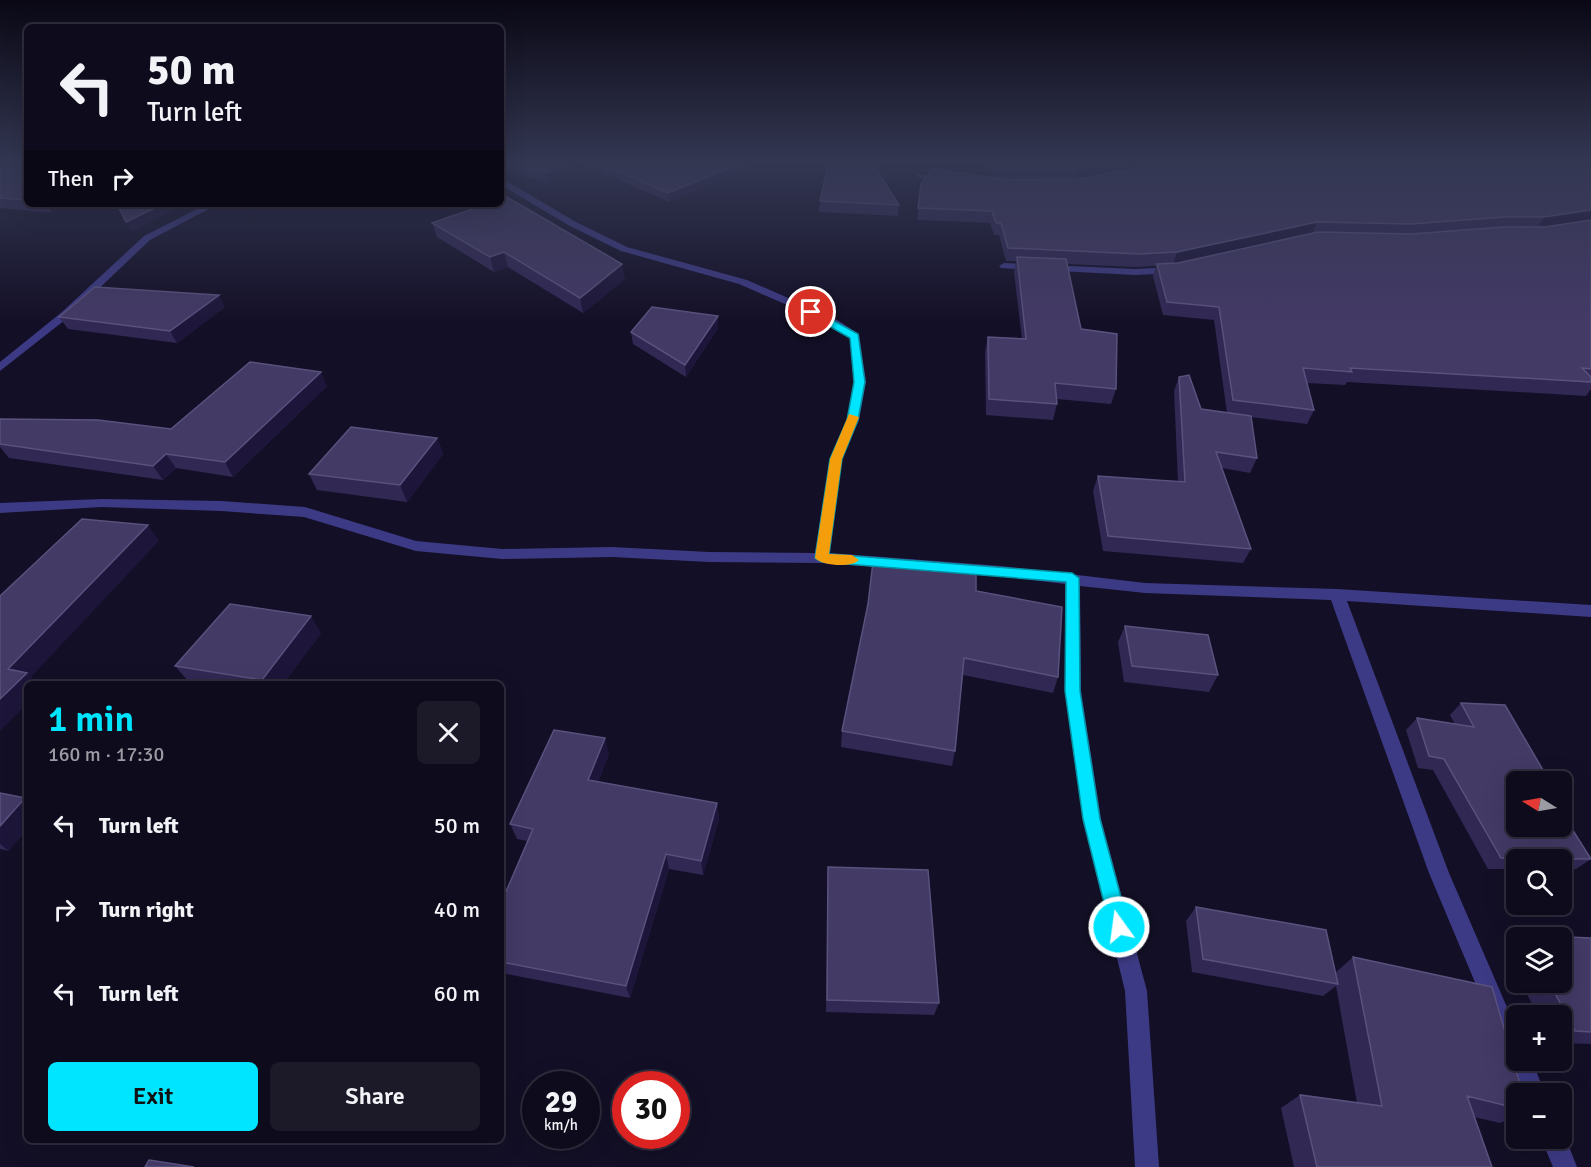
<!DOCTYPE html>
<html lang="en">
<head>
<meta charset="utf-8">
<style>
  :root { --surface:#0e0b1c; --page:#1c1929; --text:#f1f3f6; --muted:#9b9ba3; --line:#2e2b3b; --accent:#00e5ff }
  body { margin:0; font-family:Signika,sans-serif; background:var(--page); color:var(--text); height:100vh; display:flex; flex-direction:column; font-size:22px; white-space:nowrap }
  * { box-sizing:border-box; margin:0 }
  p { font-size:20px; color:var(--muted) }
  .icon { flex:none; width:33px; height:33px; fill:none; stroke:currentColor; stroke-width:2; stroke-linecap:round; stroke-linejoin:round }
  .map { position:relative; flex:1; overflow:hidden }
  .side { position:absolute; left:24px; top:681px; width:480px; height:462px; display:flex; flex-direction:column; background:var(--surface); border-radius:9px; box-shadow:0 6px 24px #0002,0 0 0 2px var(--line) }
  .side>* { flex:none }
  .banner { position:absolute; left:24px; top:24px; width:480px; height:183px; border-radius:9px; box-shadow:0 6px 24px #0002,0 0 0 2px var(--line); background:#0e0b1c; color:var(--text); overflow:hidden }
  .needle { width:39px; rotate:281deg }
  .controls { position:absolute; left:1506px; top:771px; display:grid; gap:12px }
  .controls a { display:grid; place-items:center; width:66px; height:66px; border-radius:9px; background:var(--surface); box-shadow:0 6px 24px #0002,0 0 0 2px var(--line); font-size:30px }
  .speed { position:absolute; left:522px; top:1071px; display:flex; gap:12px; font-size:30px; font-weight:700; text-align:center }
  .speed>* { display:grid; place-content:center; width:78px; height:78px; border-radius:50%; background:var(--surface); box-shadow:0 6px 24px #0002,0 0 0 2px var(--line); line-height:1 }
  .speed small { font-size:15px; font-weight:400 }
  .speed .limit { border:9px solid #d22; background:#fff; color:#111 }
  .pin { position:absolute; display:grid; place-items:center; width:51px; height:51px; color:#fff; margin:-26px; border:3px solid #fff; border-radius:50%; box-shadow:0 2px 6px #0007 }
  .me { position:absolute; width:66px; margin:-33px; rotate:346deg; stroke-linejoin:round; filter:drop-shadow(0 0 4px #0008) }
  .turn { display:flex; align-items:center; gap:21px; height:126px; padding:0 24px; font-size:27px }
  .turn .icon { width:78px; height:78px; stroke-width:2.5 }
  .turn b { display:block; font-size:42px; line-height:51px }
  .then { display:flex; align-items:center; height:57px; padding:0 24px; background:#0003; gap:12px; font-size:22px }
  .round { display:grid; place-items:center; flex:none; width:63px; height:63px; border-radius:9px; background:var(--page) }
  .summary { display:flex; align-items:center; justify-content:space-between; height:102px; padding:0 24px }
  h1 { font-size:36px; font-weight:600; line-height:45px; color:var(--accent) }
  .button { display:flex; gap:12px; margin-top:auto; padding:12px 24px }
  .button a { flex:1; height:69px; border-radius:9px; background:var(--accent); color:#111; font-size:24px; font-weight:600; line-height:69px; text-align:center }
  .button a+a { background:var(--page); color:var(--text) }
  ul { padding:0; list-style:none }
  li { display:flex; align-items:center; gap:18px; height:84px; padding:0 24px }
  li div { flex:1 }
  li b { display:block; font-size:22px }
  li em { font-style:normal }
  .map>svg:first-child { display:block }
</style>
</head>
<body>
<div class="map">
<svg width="1591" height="1167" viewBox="0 0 1591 1167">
  <rect width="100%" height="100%" fill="#130f26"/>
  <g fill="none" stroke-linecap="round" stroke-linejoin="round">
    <path fill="#3d3a85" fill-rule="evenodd" d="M917,174l31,5c-7,4 -25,1 -32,-3z
      M501,178l75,44 51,25 120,33 87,38 25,16 7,48 -7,38 -17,39 -12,94 171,13 144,17 192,6 254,16v12l-244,-16 102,272 67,155v32h16l13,34h-23l-93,-221 -98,-273 -186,-7 -65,-7 1,105 20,128 46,172 12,176h-24l-10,-176 -42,-172 -18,-128v-107l-64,-8 -179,-13 -113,-1 -97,-5 -110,2 -86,-8 -112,-34 -83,-6 -119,-4 -102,6v-10l102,-4 119,2 84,6 111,34 86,8 110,-2 97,5 106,1 15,-94 17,-39 7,-38 -4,-45 -24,-15 -87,-38 -118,-33 -51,-25 -69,-41z
      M207,204h11l-68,36 -80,76 -70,55v-9l62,-50 82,-76z
      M1004,263l131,6 40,-2 5,3 -5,3 -40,2 -134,-7 -2,-2z
      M1562,1129l15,38h-24l-12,-29h21z"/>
  </g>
  <path fill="#312854" d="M501,161h266l-98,41 -87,-38 -35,18 -21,-5 -25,-11z
    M982,161h561l5,3 43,7v218l-5,7 -239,-14 -2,3 -39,-2 8,27 -7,14 -56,-7 6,41 -7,15 -28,-5 29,81 -8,14 -140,-12 -10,-60 5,-15 80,6 -4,-91 5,-14 22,32 26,4 -13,-93 -51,-5 -10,-39 3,-10 -21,1 -68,-3 14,65 35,60 -5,15 -54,-5v5l-4,16 -67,-5 -1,-63 3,-15 34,2 -8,-67 2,-11h-10l-7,-26h-5l-4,-12 -73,-3 4,-36 75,-5z
    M0,167l27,4v33h20l5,9 -52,-5z
    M820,201l79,4 -1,11 -79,-4z
    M432,223l193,56 -42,34 -75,-46 -14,5 -57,-35z
    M225,307l-48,36 -109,-14 -9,-12z
    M718,328l-32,49 -53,-33 -2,-12z
    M327,386l-94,91 -57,-9 -13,12 -154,-22 -9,-11v-28l171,10z
    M437,438l6,16 -36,48 -90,-12 -8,-16z
    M976,591l82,86 -5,16 -90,-18 -8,76 -3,15 -111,-19 1,-16z
    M1125,626l93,49 -9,17 -85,-10 -6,-40z
    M321,633l-38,51h-84l-10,-2 -14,-16z
    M1461,703l55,79 75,77 -15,10h-14v-9h-46v9h-28l-55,-99 -15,-2 -12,-38 11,-12 38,6 -5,-9z
    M609,754l-11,28 119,21 2,16 -16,56 -34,-6 -39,129 -129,-25v-70l26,-62 -10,-2 -7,-15z
    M0,793l9,58 -9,-2z
    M828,867l111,136 -5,12 -108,-3z
    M1196,907l139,66 18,-16 163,137v22l-16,7 -26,-6 18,50h-198l-13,-59 19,-13 57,8 -21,-117 -13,10 -131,-24 -6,-51z
    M1523,935l68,3v106l-29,-1v-27h-24l-17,-34h41v-44h-43z
    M1516,939v34l-12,-25z"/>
  <path fill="#1d163a" d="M570,161h12v3l-35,18 -2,-9z
    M746,161h21l-98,41 -1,-9z
    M1126,161h73l-123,19 2,-12z
    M163,204h23l-55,28 -5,-10z
    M1591,210v10l-54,9 7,-12z
    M1317,222l-5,12 -139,31 4,-13z
    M504,252l4,15 -14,5 -4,-15z
    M622,264l3,15 -42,34 -3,-15z
    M219,295l6,12 -48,36 -7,-12z
    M718,316v12l-32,49 -1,-12z
    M321,372l6,14 -94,91 -8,-15z
    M437,438l6,16 -36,48 -7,-17z
    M166,454l10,14 -13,12 -10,-14z
    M148,525l11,16 -128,136 7,7h-11v20l-27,27v-32l8,-30z
    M311,616l10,17 -38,51h-19l-2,-4z
    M605,738l4,16 -16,41 -5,-15z
    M25,798l2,2v30l-18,21 -9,-7v-18z
    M717,803l2,16 -16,56 -2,-14z
    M666,854l3,15 -39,129 -4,-12z"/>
  <path fill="#433a66" stroke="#5a527e" stroke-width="1.5" d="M14,161h7l6,10v29l-27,-2v-31z
    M508,161h62l-25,12 -21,-5z
    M594,161h152l-78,32z
    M829,161h42l28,44 -79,-4z
    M993,161h133l-48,7 -79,1z
    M1176,161h367l5,3 23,-2 20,9v39l-47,7h-40l-93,7 -94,-2 -140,30 -38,2 -131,-6 -7,-25h-5l-4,-12 -74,-3 3,-24 11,-15 76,11 71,-1z
    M507,197l115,67 -42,34 -76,-46 -14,5 -58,-34 55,-19h14v-5z
    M117,204h46l-37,18z
    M1591,220v149l-9,-1 9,9v5l-241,-14 2,4 -49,-4 11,42 -81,-10 -14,-93 -52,-5 -10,-38 21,-1 140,-31 93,2 93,-7h41z
    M1017,257l49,2 15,70 36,5 -1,55 -61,-6 2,21 -68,-5 -1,-62 38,2z
    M95,287l124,8 -49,36 -111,-14z
    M652,307l66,9 -33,49 -54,-33z
    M250,362l71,10 -96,90 -59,-8 -13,12 -153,-22v-25l98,1 73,9z
    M1189,375l12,34 50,7 6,42 -41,-6 35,97 -143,-13 -10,-60 87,6 -6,-105z
    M351,427l86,11 -37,47 -91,-11z
    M82,519l66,6 -140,144 19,4 -27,26v-103z
    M873,562l103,11v18l86,16 -4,70 -94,-19 -9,93 -113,-20 26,-127z
    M230,604l81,12 -49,64 -87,-14z
    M1125,626l83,9 10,40 -86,-9z
    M1461,703l44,2 45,77h-34v44h46v-13l29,46 -90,-1 -57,-99 -15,-3 -12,-38 57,9z
    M554,730l51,8 -17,42 129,23 -16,58 -35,-7 -40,132 -125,-24v-59l32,-74 -23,-5z
    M0,793l25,5 -25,28z
    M828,867l100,3 11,133 -112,-3z
    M1196,907l130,23 12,54 -135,-25z
    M1523,935l68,3v94l-16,-1 -26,-49h13v-44h-38z
    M1353,957l139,30 31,107h-7v14l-49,-12 25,71h-175l-17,-72 82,11z
    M149,1160l45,7h-49z"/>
  <linearGradient id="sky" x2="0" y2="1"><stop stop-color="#0a0815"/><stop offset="0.5" stop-color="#333752"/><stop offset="1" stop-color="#333752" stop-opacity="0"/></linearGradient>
  <rect width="1591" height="324" fill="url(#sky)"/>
  <path fill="#00e5ff" stroke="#0095a6" stroke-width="1.5" d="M808,310h6l44,24 7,48 -7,38 -16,39 -13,95 243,19 7,5 1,113 20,128 29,108 -3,6 -7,3 -6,-3 -3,-6 -27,-108 -18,-128 1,-109 -244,-20 -7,-4 15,-99 17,-39 7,-38 -4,-44 -42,-24z"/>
  <path fill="#f59e0b" d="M849,414l10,3 -17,42 -13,95 23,1 7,5c-7,8 -37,6 -44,-2l15,-99z"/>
</svg>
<div class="controls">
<a><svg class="needle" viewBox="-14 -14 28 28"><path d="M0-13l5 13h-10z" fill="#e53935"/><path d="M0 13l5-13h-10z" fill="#9b9ba3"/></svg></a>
<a><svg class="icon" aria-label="search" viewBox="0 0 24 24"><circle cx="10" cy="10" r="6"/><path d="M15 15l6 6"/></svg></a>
<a><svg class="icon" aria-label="layers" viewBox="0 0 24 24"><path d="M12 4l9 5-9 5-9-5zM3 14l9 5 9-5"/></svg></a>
<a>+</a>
<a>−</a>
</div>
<div class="speed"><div>29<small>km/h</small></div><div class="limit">30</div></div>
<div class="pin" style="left:811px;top:312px;background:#d93025"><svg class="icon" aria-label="arrive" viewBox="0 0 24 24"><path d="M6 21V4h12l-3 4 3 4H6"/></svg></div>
<svg class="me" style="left:1119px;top:927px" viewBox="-20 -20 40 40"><circle r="17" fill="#00e5ff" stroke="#fff" stroke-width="3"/><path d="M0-11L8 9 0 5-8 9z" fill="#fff"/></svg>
<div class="banner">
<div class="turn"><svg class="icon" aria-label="left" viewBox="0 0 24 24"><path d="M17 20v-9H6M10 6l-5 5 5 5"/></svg><div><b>50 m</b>Turn left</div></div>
<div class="then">Then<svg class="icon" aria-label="right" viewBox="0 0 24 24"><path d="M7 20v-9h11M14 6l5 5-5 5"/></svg></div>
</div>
<section class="side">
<div class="summary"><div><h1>1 min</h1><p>160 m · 17:30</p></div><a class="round"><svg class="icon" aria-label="close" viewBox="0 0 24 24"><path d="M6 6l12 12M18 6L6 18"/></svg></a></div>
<ul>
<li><svg class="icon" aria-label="left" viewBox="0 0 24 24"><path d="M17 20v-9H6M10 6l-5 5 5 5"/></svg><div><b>Turn left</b></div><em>50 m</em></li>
<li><svg class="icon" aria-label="right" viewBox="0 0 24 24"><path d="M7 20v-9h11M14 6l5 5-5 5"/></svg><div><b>Turn right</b></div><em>40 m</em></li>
<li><svg class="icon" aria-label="left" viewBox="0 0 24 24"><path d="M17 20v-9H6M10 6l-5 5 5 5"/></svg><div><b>Turn left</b></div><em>60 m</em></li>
</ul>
<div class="button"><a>Exit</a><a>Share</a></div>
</section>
</div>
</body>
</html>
